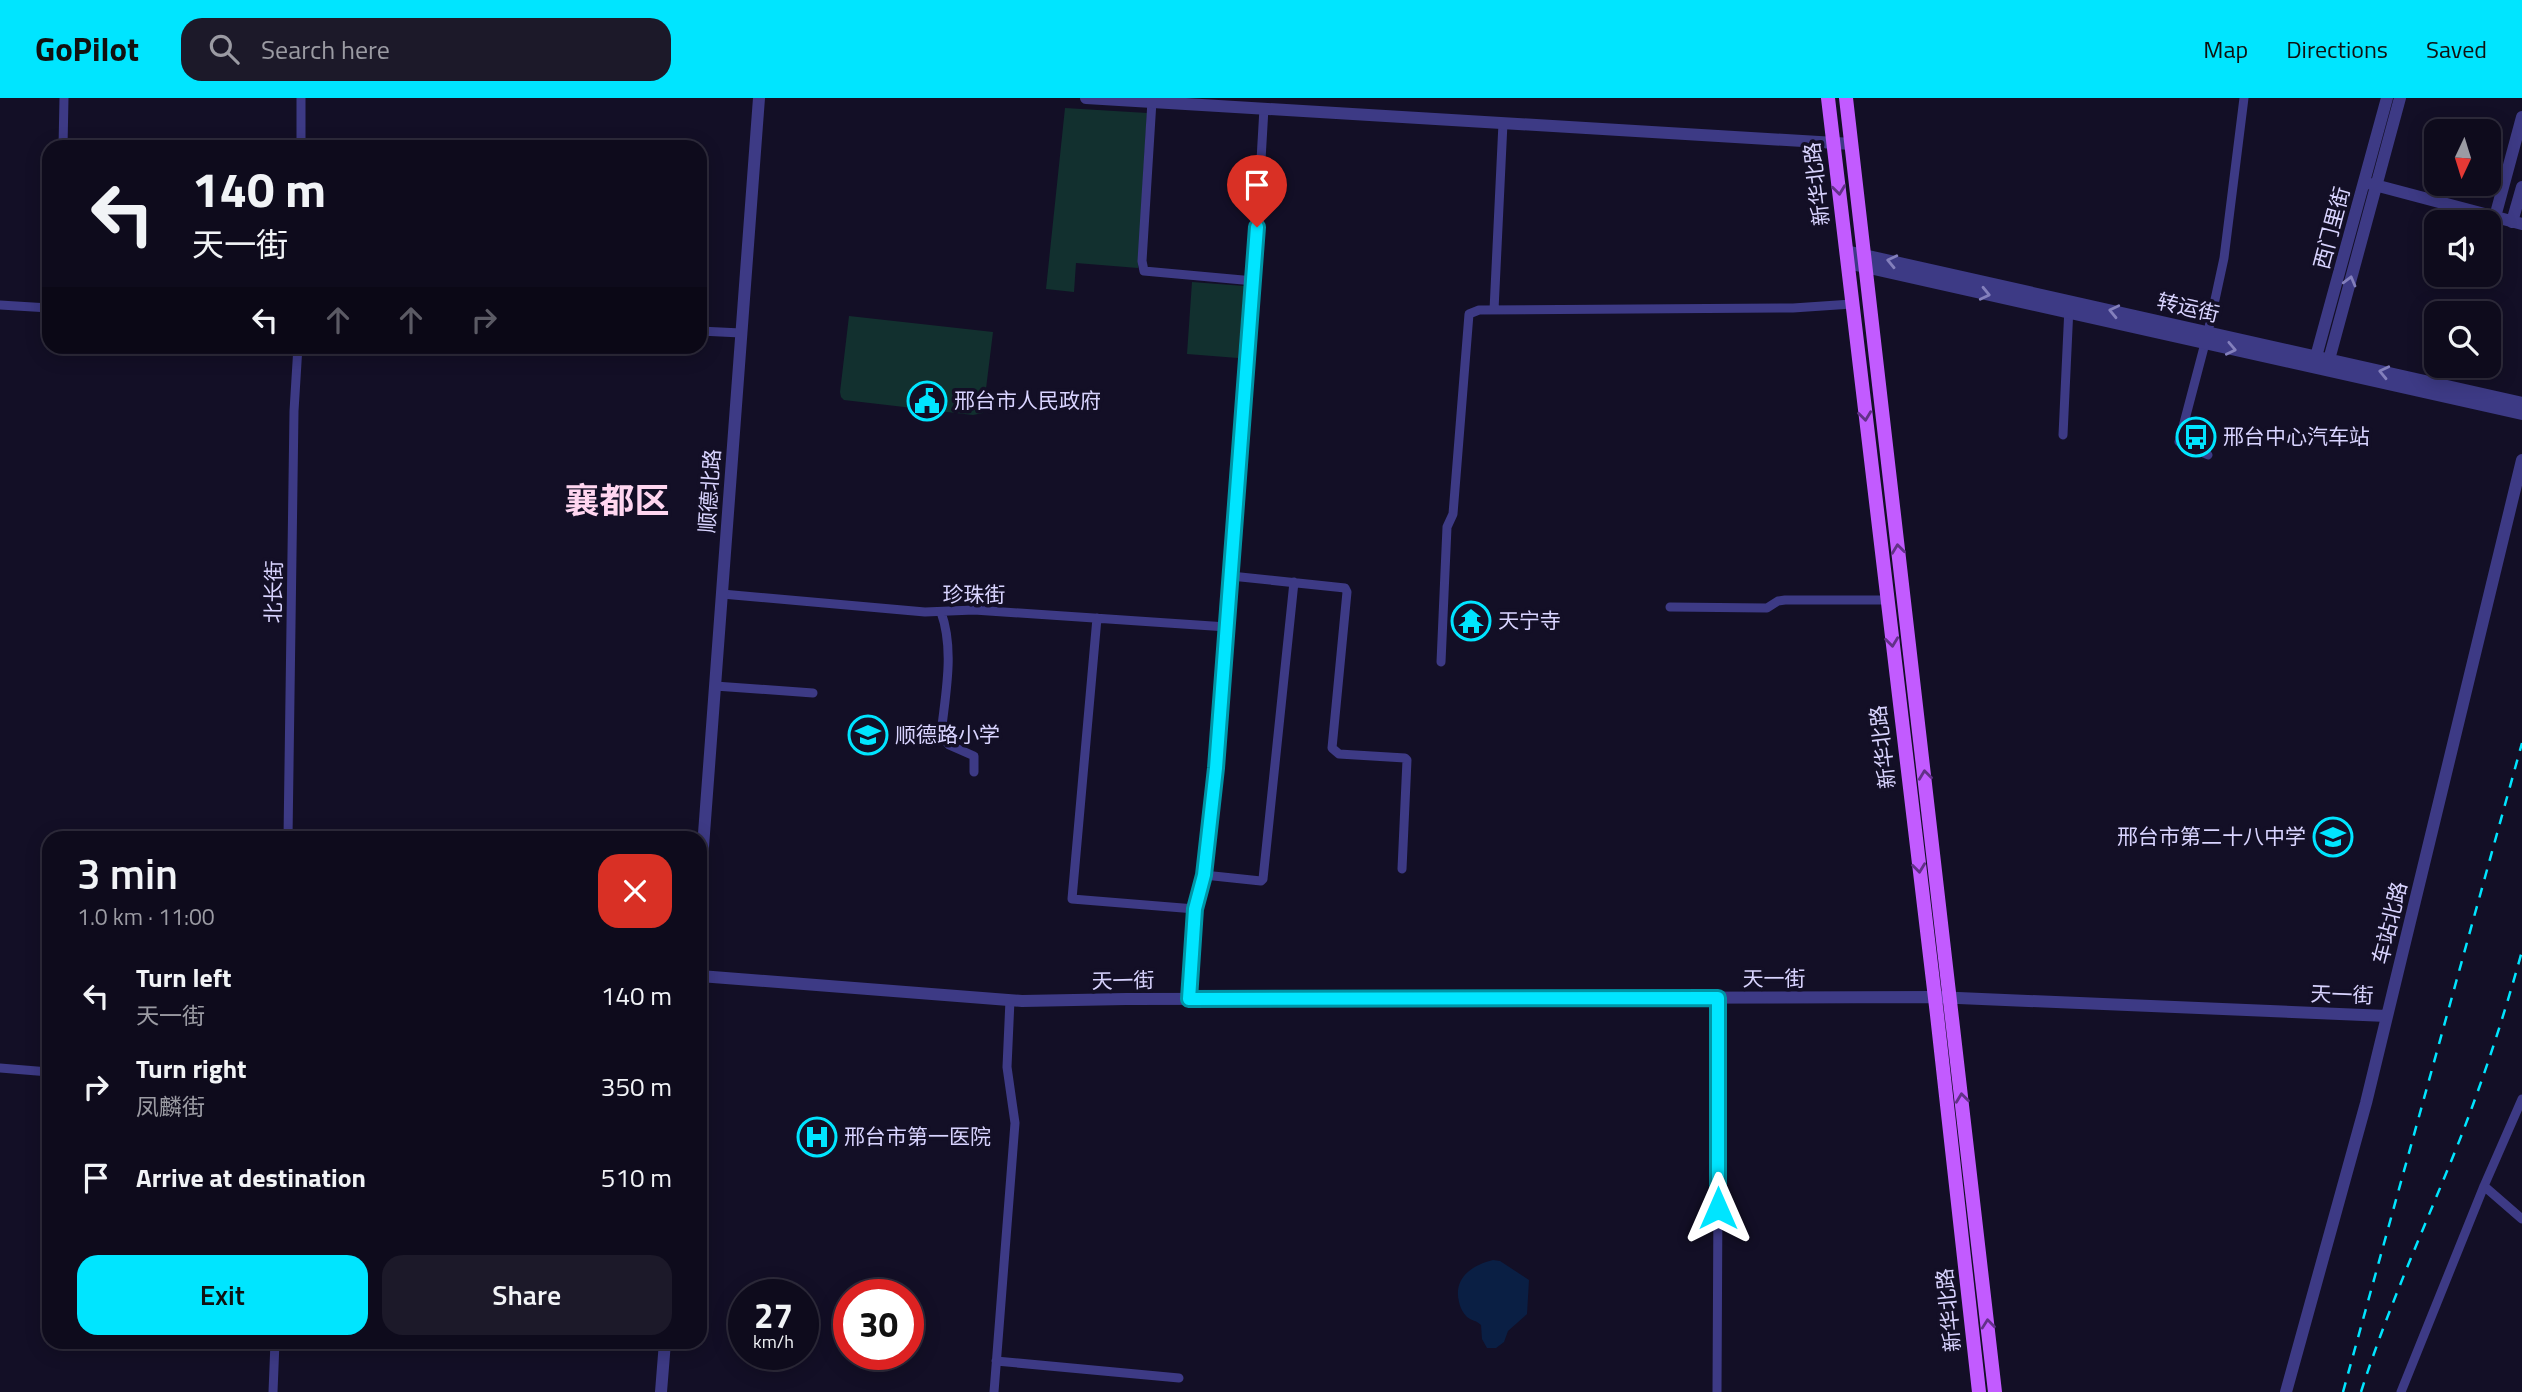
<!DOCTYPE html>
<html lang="en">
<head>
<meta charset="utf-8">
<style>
  :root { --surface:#0e0b1c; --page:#1c1929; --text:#f1f3f6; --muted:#9b9ba3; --line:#2e2b3b; --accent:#00e5ff }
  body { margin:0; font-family:"Titillium Web","Noto Sans SC",sans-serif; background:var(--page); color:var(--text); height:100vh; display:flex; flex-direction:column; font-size:26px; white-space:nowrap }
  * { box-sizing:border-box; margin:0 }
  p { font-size:23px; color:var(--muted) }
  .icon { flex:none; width:38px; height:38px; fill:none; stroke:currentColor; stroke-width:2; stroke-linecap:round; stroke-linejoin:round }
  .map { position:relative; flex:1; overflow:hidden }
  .details { position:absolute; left:42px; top:733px; width:665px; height:518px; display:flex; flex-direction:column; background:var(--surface); border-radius:21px; box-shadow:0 4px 18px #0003,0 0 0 2px var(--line) }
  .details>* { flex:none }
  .hud { position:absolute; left:42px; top:42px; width:665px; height:214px; border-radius:21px; box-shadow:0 4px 18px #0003,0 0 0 2px var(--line); background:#0e0b1c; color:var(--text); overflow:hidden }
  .needle { width:46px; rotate:184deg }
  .tools { position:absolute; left:2424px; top:21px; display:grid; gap:14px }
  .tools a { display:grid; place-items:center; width:77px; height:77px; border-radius:14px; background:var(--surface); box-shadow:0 4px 18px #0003,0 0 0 2px var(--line); font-size:35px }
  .speed { position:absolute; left:728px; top:1181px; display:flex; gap:14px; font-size:35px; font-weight:700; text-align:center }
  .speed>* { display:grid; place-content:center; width:91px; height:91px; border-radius:50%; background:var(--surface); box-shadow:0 4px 18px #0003,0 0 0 2px var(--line); line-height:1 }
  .speed small { font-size:18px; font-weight:400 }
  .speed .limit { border:10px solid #d22; background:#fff; color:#111 }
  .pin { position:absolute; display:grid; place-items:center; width:60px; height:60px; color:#fff; margin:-72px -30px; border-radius:50% 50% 50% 0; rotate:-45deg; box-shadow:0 0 7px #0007 }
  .pin .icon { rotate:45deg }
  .me { position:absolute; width:77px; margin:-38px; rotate:0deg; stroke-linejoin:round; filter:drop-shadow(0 0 5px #0008) }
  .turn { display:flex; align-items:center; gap:24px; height:147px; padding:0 35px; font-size:32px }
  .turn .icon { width:91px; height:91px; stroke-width:2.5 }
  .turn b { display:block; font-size:49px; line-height:60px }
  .lanes { display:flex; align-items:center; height:66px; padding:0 35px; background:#0003; justify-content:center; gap:35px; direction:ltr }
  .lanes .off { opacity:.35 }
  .round { display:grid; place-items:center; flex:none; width:74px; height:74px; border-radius:21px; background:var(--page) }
  .overview { display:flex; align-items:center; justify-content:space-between; height:119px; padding:0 35px }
  h1 { font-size:42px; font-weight:600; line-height:52px }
  .cta { display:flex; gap:14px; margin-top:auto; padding:14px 35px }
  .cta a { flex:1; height:80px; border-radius:21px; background:var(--accent); color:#111; font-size:28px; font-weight:600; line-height:80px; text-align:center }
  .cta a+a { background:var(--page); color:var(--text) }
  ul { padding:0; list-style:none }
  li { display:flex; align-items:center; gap:21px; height:91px; padding:0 35px }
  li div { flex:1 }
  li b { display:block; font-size:26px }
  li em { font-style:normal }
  header { display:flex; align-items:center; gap:42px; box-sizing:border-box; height:98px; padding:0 35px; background:var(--accent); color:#111 }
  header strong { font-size:33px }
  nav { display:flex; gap:38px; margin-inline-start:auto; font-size:24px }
  .search { width:490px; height:63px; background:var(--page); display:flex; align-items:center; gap:18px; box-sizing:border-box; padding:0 24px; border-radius:21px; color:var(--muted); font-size:26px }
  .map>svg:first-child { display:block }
</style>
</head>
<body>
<header>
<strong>GoPilot</strong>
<div class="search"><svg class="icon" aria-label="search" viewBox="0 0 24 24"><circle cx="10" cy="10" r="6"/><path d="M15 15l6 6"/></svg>Search here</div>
<nav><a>Map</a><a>Directions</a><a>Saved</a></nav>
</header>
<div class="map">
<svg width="2522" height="1294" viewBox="0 0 2522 1294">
  <rect width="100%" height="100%" fill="#130f26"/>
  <path fill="#12302f" d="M1065,10l82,5 -9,155 -62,-5 -2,29 -28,-3z
    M1192,184l52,4 -6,72 -51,-4z
    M849,218l144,16 -10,81 -10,2 -129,-15 -3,-3 -1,-5z"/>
  <path fill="#0a1f44" d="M1493,1162l7,1 29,19 -2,34 -19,17 -4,11 -8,6h-9l-5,-9 -1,-14c-5,-5 -9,-4 -14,-8 -4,-4 -7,-10 -8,-15 -6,-24 13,-37 34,-42z"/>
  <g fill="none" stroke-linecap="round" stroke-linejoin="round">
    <path stroke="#3d3a85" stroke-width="9" d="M1152,3l-10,160 2,10 110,10
      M63,49l1,-49
      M301,49v-49
      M0,207l49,3
      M1494,212l9,-187
      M700,233l41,2
      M2063,337l6,-128
      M2208,357l-29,-13 29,-110 16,-74 20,-160
      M1231,478l114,12 2,4 -15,156 7,6 66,4 2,2 -5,109
      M722,496l203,18 49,-2 253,17
      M1670,509l97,1 11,-7 7,-1h102
      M941,514c14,39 4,83 0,123l8,10 25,11v16
      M1097,520l-25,281 123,10
      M1441,564l6,-135 6,-13 16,-200 10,-4 314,-2 59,-4
      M715,588l98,7
      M288,740l6,-427 4,-65
      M1204,777l57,6 2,-2 31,-297
      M1189,901l6,-90 9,-34 12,-107 36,-452 12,-208
      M0,970l49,4
      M2484,1088l38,33
      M996,1263l183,17
      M273,1294l2,-50
      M994,1294l21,-269 -8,-56 3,-67
      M1717,1294l2,-394
      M2401,1294l83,-206 38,-87"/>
    <path stroke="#3d3a85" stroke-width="12" d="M1086,0l766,46
      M2371,86l151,40
      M2495,119l27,-100
      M2512,124l10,-35
      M1846,153l676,152
      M1847,165l675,151
      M2314,266l73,-266
      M2327,269l73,-269
      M700,789l59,-789
      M700,878l322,25 104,-2 809,-2 452,19
      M661,1294l4,-50
      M2286,1294l80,-289 156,-643"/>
    <path stroke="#c25bff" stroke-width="14" d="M1828,0l109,917 42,377
      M1846,0l149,1294"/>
    <path stroke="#00e5ff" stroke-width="2.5" stroke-dasharray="10 9" stroke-linecap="butt" d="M2343,1294l179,-649
      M2361,1294c28,-88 67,-172 101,-258 23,-60 43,-121 60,-183"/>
  </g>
  <defs><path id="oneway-chevron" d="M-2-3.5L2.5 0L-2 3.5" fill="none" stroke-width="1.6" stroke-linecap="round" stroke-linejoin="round" transform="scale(1.75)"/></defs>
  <g stroke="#623188">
    <use href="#oneway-chevron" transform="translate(1839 92) rotate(83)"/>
    <use href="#oneway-chevron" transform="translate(1865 318) rotate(83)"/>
    <use href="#oneway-chevron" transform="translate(1898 451) rotate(-97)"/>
    <use href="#oneway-chevron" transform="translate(1892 544) rotate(83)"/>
    <use href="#oneway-chevron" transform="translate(1925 677) rotate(-97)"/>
    <use href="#oneway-chevron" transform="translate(1919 770) rotate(83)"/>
    <use href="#oneway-chevron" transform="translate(1962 1000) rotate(-97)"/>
    <use href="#oneway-chevron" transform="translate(1988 1226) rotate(-96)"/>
  </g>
  <g stroke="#837fbc">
    <use href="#oneway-chevron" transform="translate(1892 163) rotate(-167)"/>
    <use href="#oneway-chevron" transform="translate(2350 183) rotate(-75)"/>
    <use href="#oneway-chevron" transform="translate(1985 196) rotate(13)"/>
    <use href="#oneway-chevron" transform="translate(2114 213) rotate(-167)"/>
    <use href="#oneway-chevron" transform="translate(2231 251) rotate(12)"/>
    <use href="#oneway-chevron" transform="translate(2384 274) rotate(-167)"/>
  </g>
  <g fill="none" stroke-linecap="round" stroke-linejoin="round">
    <defs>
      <path id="route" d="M1257,129l-41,541 -12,107 -9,34 -6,90 529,-1v210"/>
    </defs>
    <use href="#route" stroke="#0095a6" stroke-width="18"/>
    <use href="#route" stroke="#00e5ff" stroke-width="12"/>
  </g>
  <defs>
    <symbol id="civic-ring" viewBox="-11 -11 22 22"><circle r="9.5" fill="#130f26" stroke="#00e5ff" stroke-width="1.5"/><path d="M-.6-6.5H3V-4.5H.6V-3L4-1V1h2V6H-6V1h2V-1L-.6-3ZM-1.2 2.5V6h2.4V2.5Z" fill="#00e5ff"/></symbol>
    <symbol id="bus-ring" viewBox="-11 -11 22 22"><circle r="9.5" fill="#130f26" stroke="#00e5ff" stroke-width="1.5"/><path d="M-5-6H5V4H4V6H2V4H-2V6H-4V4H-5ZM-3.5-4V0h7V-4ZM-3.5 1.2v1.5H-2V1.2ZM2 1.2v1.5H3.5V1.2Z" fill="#00e5ff"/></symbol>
    <symbol id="temple-ring" viewBox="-11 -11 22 22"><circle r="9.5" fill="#130f26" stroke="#00e5ff" stroke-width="1.5"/><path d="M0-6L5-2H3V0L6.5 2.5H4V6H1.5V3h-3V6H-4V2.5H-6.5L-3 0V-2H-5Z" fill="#00e5ff"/></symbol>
    <symbol id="school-ring" viewBox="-11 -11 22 22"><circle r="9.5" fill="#130f26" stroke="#00e5ff" stroke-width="1.5"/><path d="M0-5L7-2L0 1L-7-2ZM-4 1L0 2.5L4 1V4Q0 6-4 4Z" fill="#00e5ff"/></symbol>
    <symbol id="hospital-ring" viewBox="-11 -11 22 22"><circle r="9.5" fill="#130f26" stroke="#00e5ff" stroke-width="1.5"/><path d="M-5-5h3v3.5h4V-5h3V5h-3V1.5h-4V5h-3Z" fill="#00e5ff"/></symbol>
  </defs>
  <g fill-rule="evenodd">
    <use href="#civic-ring" x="905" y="281" width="44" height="44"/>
    <use href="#bus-ring" x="2174" y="317" width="44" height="44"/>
    <use href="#temple-ring" x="1449" y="501" width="44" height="44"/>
    <use href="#school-ring" x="846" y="615" width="44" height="44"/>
    <use href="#school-ring" x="2311" y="717" width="44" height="44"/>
    <use href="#hospital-ring" x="795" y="1017" width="44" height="44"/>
  </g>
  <g text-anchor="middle" stroke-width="7" stroke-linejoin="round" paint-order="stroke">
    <g font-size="21" fill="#d9d4ff" stroke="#130f26">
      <text transform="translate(1817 86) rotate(-97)" y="7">新华北路</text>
      <text transform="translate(2332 130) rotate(-75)" y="7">西门里街</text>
      <text transform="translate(2188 210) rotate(13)" y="7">转运街</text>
      <text transform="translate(710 393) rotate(-86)" y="7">顺德北路</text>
      <text transform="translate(274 494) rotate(-89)" y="7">北长街</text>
      <text x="974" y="504">珍珠街</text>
      <text transform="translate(1883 649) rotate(-97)" y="7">新华北路</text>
      <text transform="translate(2390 825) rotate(-76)" y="7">车站北路</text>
      <text x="1774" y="888">天一街</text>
      <text transform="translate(1123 883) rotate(-1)" y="7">天一街</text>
      <text transform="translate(2342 897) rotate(2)" y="7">天一街</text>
      <text transform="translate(1949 1212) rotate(-96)" y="7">新华北路</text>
    </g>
    <g font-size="21" fill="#d9d4ff" stroke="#130f26" text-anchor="start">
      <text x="954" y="310">邢台市人民政府</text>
      <text x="2223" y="346">邢台中心汽车站</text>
      <text x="1498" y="530">天宁寺</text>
      <text x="895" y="644">顺德路小学</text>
      <text x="2306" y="746" text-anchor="end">邢台市第二十八中学</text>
      <text x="844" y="1046">邢台市第一医院</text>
    </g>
    <g font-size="35" font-weight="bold" fill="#ffd6f0" stroke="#130f26">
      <text x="617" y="415">襄都区</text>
    </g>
  </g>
</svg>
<div class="tools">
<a><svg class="needle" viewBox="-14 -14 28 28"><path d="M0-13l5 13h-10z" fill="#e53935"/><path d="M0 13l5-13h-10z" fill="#9b9ba3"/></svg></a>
<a><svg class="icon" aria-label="sound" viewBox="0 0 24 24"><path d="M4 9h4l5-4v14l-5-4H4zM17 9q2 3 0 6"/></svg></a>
<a><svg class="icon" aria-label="search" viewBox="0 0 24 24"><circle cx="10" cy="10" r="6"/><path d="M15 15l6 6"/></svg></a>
</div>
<div class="speed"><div>27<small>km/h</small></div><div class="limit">30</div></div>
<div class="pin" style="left:1257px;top:129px;background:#d93025"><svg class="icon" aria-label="arrive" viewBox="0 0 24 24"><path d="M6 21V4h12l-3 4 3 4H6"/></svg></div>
<svg class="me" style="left:1718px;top:1110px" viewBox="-20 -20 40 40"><path d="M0-17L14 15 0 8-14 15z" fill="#00e5ff" stroke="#fff" stroke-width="4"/></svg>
<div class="hud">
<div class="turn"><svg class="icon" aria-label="left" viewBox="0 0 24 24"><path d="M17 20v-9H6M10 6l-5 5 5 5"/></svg><div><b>140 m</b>天一街</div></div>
<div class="lanes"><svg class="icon" aria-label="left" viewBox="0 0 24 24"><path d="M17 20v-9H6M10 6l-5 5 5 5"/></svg><svg class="icon off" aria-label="ahead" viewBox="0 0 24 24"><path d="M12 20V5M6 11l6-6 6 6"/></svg><svg class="icon off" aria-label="ahead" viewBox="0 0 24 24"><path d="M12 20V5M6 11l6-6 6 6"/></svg><svg class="icon off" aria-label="right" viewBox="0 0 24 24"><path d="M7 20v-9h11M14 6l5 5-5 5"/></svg></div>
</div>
<section class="details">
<div class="overview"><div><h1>3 min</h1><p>1.0 km · 11:00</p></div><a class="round" style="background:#d93025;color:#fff"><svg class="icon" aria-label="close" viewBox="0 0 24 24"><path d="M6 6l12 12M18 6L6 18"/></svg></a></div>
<ul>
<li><svg class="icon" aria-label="left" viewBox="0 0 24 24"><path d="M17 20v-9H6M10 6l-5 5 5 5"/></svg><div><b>Turn left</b><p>天一街</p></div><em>140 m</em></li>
<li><svg class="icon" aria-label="right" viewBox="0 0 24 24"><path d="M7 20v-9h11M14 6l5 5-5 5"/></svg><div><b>Turn right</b><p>凤麟街</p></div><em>350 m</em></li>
<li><svg class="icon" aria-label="arrive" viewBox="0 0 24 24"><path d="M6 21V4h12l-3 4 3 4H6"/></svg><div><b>Arrive at destination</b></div><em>510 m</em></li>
</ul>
<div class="cta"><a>Exit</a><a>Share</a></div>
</section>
</div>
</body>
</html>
